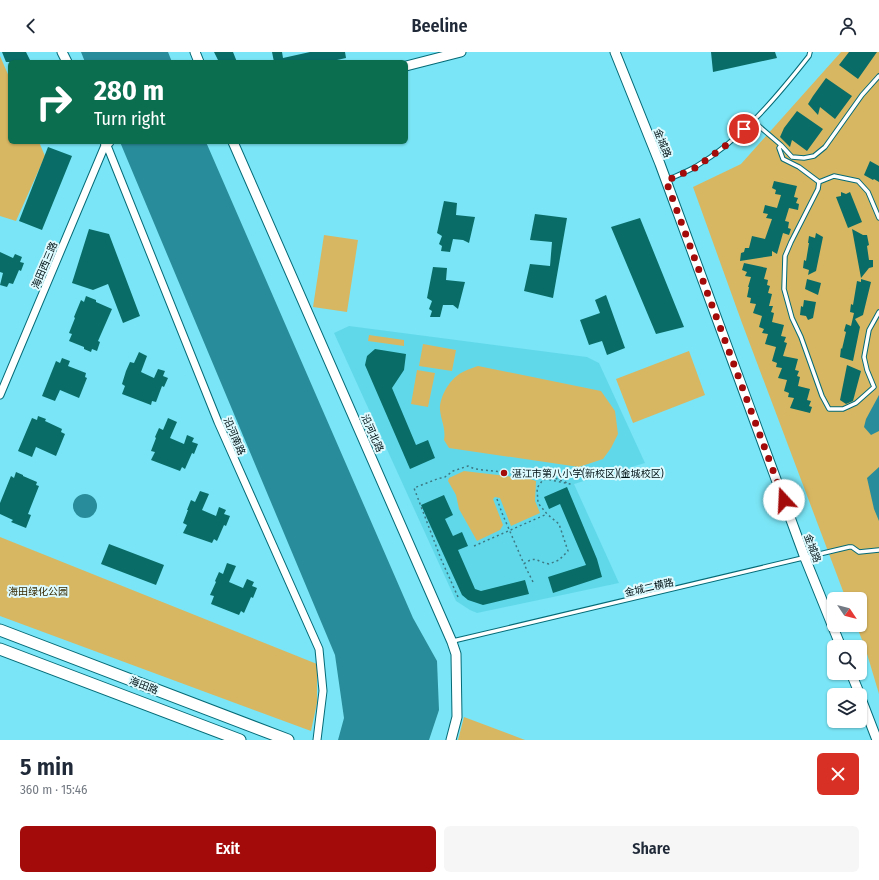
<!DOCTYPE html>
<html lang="en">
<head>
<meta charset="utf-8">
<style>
  :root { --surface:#fff; --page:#f6f6f7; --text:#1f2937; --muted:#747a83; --accent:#a30b0a }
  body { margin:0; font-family:"Fira Sans Condensed","Noto Sans SC",sans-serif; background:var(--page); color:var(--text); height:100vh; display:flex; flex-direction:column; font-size:15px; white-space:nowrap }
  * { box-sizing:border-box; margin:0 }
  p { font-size:13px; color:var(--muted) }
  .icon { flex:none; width:22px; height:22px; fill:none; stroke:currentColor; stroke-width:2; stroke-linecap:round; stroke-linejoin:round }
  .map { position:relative; height:688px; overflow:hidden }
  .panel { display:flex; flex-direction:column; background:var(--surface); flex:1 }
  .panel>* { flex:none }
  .hud { position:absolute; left:8px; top:8px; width:400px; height:84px; border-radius:6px; box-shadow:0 1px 3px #0004; background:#0b6e4f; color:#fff; overflow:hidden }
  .needle { width:26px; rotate:125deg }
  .fabs { position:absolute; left:827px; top:540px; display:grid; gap:8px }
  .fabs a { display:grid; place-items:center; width:40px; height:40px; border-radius:6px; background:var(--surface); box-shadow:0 1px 3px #0004; font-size:20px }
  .pin { position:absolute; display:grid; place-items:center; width:34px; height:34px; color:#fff; margin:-17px; border:2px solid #fff; border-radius:50%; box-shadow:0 1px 4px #0007 }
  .me { position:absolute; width:44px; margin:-22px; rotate:340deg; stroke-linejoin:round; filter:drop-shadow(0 0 3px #0008) }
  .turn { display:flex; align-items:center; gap:14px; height:84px; padding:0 20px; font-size:18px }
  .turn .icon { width:52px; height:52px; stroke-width:2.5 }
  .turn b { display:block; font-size:28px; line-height:34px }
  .round { display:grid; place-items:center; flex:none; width:42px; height:42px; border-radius:6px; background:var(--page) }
  .headline { display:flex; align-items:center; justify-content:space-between; height:68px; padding:0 20px }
  h1 { font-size:24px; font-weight:600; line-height:30px }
  .button { display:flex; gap:8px; margin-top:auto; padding:8px 20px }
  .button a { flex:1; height:46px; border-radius:6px; background:var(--accent); color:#fff; font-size:16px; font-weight:600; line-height:46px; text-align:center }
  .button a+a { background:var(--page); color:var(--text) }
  header { display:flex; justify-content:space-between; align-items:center; height:52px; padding:0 20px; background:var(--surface); font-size:18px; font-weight:600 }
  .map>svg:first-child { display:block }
</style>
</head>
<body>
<header><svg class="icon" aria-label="back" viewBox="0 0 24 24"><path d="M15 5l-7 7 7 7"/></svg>Beeline<svg class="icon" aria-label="person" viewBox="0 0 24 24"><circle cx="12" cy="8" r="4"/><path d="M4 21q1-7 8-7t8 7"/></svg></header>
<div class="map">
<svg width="879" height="688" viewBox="0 0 879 688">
  <rect width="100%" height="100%" fill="#7ae5f6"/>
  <path fill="#61d8ea" d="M349,274l238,31 12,6 46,100 -71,21 45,99 -142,30 -7,-3 -14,-9 -122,-268z"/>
  <path fill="#d8b762" d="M841,0h38v642l-14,-47 -9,-22h4v-26h-14l-104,-276 -49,-136 48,-23z
    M0,4l10,23v63h29l6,14 -29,65 -16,-5z
    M324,183l34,5 -11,72 -34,-5z
    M369,283l35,5v6l-36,-5z
    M423,292l33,6 -4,21 -33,-5z
    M689,299l16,44 -72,28 -17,-44z
    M478,314l123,25 14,20 3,23 -7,14 -8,11 -24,8 -130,-19 -5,-8c2,-11 -3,-20 -4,-30 -1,-12 9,-29 18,-35 5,-4 14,-7 20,-9z
    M417,318l18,3 -7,34 -17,-3z
    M464,419l66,8 6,2 -1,20 5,12 -29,13 -11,-28 -5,-1 -2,2 10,26 -3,5 -23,11 -18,-32 -3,-14 -8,-14 1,-3z
    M0,485l317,127v39l-6,28 -311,-115z
    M464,665l61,23h-67z"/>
  <path fill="#298c9a" d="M81,0h87l4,10h-87z
    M120,90h86l207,476 24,43 2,49 -10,30h-91l6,-22 -9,-63z
    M879,343v36l-8,4 -7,-8 2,-8z
    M879,415v54l-5,-12 -7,-31z
    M73 454a12 12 0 1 1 24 0a12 12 0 1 1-24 0Z"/>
  <path fill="#096c67" d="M2,0h24l5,10h-25z
    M214,0h19l4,10h-18z
    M272,0h10l1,6 27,-6h35l1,6 -18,4h-54z
    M711,0h64l2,6 -64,14z
    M849,0h28l-19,27 -19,-14z
    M826,26l26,18 -17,23 -15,-12 -2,8 -10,-11 5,-8z
    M797,59l26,18 -16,22 -15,-11 -2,7 -10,-10 4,-9z
    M48,95l24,9 -30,74 -23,-9z
    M870,109l9,5v16l-5,-3 -1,1 -9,-5z
    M774,129l23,5 -3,11 4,1 -2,5 3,1 -1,6 -9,-2 -4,13 4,1 -1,6 3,1 -2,6 -6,-2 -6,21 -5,-3v5l-32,5 1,-8 3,-1 1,-4h4l3,-12 13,3 7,-20 -6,-1 2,-4 -5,-1 2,-8 12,3 4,-13 -6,-1 1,-4 -4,-2z
    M841,140l5,2 4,-2 12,30 -14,6 -12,-31 5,-1z
    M444,149l13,2 -1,12 19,2 -6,26 -6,-3 -10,-1 -3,13 -9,-1 1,-5 -3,-2 3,-8 -5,-3z
    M535,162l32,4 -14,80 -29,-7 6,-27 20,2 2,-24 -22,-2z
    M640,166l44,109 -28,7 -45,-107z
    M89,177l20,5 31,82 -17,7 -15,-39 -15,6 -21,-7z
    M852,177l11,6h4l2,10 -2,1 2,14h4v7l-4,1 -8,10z
    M816,181l7,4 -7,34 -8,4 1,-5 -6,-2 1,-8 2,1 3,-18h-1l1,-7 6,2z
    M0,200l13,6 2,-4 7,3 -2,5 4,1 -3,8 -2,-1 -6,14 -4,-1 -2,4 -7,-2 3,-12 -3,-1z
    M744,211l23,5 -3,11 4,1 -1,5 3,1 -2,7 4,1 -3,12h4l-2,6 3,1 -2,9 12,3 -3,11 5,1 -2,5 3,1 -4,13 15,3 -3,11 4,1 -2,5 3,1 -2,9 12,3 -3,11 4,1 -2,5 3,1 -2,6 -20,-5 4,-10 -6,-1 1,-4 -5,-2 3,-11 -9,-2 4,-10 -6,-1 1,-4 -5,-2 4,-14 -11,-3 3,-10 -6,-1 2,-4 -5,-2 3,-11 -9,-3 3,-9 -6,-1 1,-5 -4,-1 2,-10h-1l3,-10 -6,-1 2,-4 -5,-2z
    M433,215l14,1 -1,12 19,2 -7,27 -5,-4h-10l-3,12h-10l2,-6 -3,-2 3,-8 -5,-3z
    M807,227l14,4 -3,12 -13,-6z
    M861,227l10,3 -8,33 -8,4 5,8 -7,34 -13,-4 1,-9 1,1 4,-17 -2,-1 2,-7 5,2 3,-13 -4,-1 1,-8 2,1 4,-24 4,1z
    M606,243l19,53 -18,7 -5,-14 -13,4 -9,-25 20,-7 -5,-13z
    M86,244l10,4v2l16,7 -14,32 2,1 -3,9 -5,-2 -1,3 -7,-3v-2l-15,-6 3,-7 -3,-1 6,-15 -1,-1 7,-17 3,2z
    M804,248l12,2 -3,16 -5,2 -2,-4 -6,-1 1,-9 2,1z
    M375,297l31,5 -2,16 -12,18 24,57 12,-5 7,18 -25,11 -45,-104 2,-9z
    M139,300l8,4 -6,16 13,6 4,-9 7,2 -2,5 5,2 -4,9 -2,-1 -6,16 -4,-1 -1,4 -29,-11 3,-8 -3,-2 4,-13 4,-9 4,1z
    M62,306l8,3 -2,5 18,7 -1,4 2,1 -8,20 -19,-8 -5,11 -13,-5 14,-35 4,2z
    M847,313l14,6 -8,30 -7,3 -6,-4z
    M38,364l8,3 -1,2 17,8 -1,3 4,2 -9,22 -20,-9 -4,10 -14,-6 14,-33 5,2z
    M168,366l9,4 -7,16 14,6 3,-9 7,3 -2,4 6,2 -4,10 -2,-1 -7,16 -3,-2 -2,4 -29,-11 4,-8 -4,-1 5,-13 -1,-1 4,-9 4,2z
    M16,420l7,3v1l14,6 -1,3 3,1 -11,28 3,1 -5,13 -15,-6 2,-2 -13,-6v-11l11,-27 3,2z
    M567,435l30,72 5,18 -49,16 -5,-16 38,-12 -26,-61 -11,5 -5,-12z
    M200,439l9,3 -7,16 14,6 3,-9 7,3 -2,4 6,2 -4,10 -2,-1 -7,16 -3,-2 -2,4 -29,-10 4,-8 -4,-2 5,-13h-1l4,-10 4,2z
    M444,443l9,20 -8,4 8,17 9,-4 6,14 -10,4 17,39 6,2 44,-11 4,14 -46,11 -15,-5 -6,-5 -41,-90z
    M109,492l55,21 -8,20 -55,-21z
    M227,511l9,3 -7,16 14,6 4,-9 7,3 -2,4 5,2 -4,10 -2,-1 -7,16 -3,-2 -2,4 -28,-11 3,-8 -4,-1 6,-13 -1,-1 4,-9 4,2z"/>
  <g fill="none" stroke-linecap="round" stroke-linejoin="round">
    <defs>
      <path id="service" d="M753,69l28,24 -2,3 4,11 16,8 20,15
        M781,93l11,12 12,1 10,-2 11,-9 37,-52 17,-19
        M667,128c9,-4 19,-8 28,-13 46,-27 81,-69 114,-111l1,-4
        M819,130l-1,7 -27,53 -6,14 -1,33 8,29 9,19 21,59 7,13h14l13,-6 18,-16 -7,-17 -3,-13 5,-27 10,-18
        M819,130l15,-6 24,5 10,11 11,26
        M453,589l396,-94h3l7,5 20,-2"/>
      <path id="minor" d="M106,91l112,279 101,227 4,42 -6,49
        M0,343l106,-252"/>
      <path id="tertiary" d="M62,0l5,10
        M195,0l4,10
        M615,0l45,112 145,394 36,89
        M406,14l55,-14
        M105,90h4
        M233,90l219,500 4,12 1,63 -6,23
        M851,621l9,22
        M860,644l17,44"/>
      <path id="primary" d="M0,578l288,110
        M0,597l240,91"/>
    </defs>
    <use href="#service" stroke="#046a76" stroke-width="5.5"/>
    <use href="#minor" stroke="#046a76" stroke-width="9"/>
    <use href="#tertiary" stroke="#046a76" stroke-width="11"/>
    <use href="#primary" stroke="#046a76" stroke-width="13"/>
    <path stroke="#3c7983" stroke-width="1.5" stroke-dasharray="2 3" stroke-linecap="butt" d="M497,447l5,14 22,51
      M474,494l73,-32
      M458,545l-17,-38 -27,-71 23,-9 8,-2 8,-6 15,-5 7,3 80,9 15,6 -24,-5 -4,2 -5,7 1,15 9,11 12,10 9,27 -9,9 -10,4c-12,-2 -14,-9 -25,0l9,18"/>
    <use href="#service" stroke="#fff" stroke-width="3.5"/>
    <use href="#minor" stroke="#fff" stroke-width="7"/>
    <use href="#tertiary" stroke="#fff" stroke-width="9"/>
    <use href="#primary" stroke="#fff" stroke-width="11"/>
  </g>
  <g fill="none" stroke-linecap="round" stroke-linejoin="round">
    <path stroke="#a30b0a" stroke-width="7" stroke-dasharray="0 12.6" d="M744,77l-8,9 -41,30 -29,13 118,319"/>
  </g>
  <circle fill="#a30b0a" stroke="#ddfafe" stroke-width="1.5" cx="504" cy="421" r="4"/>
  <g text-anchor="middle" stroke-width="4" stroke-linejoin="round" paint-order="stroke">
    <g font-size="10" fill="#001114" stroke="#ddfafe">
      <text transform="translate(663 91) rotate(68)" y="4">金城路</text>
      <text transform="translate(44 213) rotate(-67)" y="4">海田西三路</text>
      <text transform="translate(373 381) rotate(66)" y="4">沿河北路</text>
      <text transform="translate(235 384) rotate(67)" y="4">沿河南路</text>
      <text transform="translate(813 496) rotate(69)" y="4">金城路</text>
      <text transform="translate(649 535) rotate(-13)" y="4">金城二横路</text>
      <text transform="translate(144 633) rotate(21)" y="4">海田路</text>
    </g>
    <g font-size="10" fill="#001114" stroke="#ddfafe" text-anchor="start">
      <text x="512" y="425">湛江市第八小学(新校区)(金城校区)</text>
    </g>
    <g font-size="10" fill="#362801" stroke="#ddfafe">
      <text x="38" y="543">海田绿化公园</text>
    </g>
  </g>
</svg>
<div class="fabs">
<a><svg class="needle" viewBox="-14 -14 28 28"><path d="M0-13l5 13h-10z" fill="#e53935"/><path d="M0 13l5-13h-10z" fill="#747a83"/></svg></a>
<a><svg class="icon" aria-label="search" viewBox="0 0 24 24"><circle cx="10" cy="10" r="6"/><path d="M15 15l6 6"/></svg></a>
<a><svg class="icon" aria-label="layers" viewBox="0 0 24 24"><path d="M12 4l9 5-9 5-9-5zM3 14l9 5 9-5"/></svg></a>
</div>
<div class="pin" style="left:744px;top:77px;background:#d93025"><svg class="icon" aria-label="arrive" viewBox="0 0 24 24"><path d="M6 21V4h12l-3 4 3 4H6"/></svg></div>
<svg class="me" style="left:784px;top:448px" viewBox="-20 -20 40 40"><circle r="19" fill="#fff"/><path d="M0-13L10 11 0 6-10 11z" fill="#a30b0a"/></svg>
<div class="hud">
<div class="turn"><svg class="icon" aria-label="right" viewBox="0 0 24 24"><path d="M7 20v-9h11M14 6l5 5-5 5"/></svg><div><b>280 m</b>Turn right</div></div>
</div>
</div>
<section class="panel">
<div class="headline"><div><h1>5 min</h1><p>360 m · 15:46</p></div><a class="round" style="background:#d93025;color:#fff"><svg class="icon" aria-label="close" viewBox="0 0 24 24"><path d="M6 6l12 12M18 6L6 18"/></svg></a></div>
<div class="button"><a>Exit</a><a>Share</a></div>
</section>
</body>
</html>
